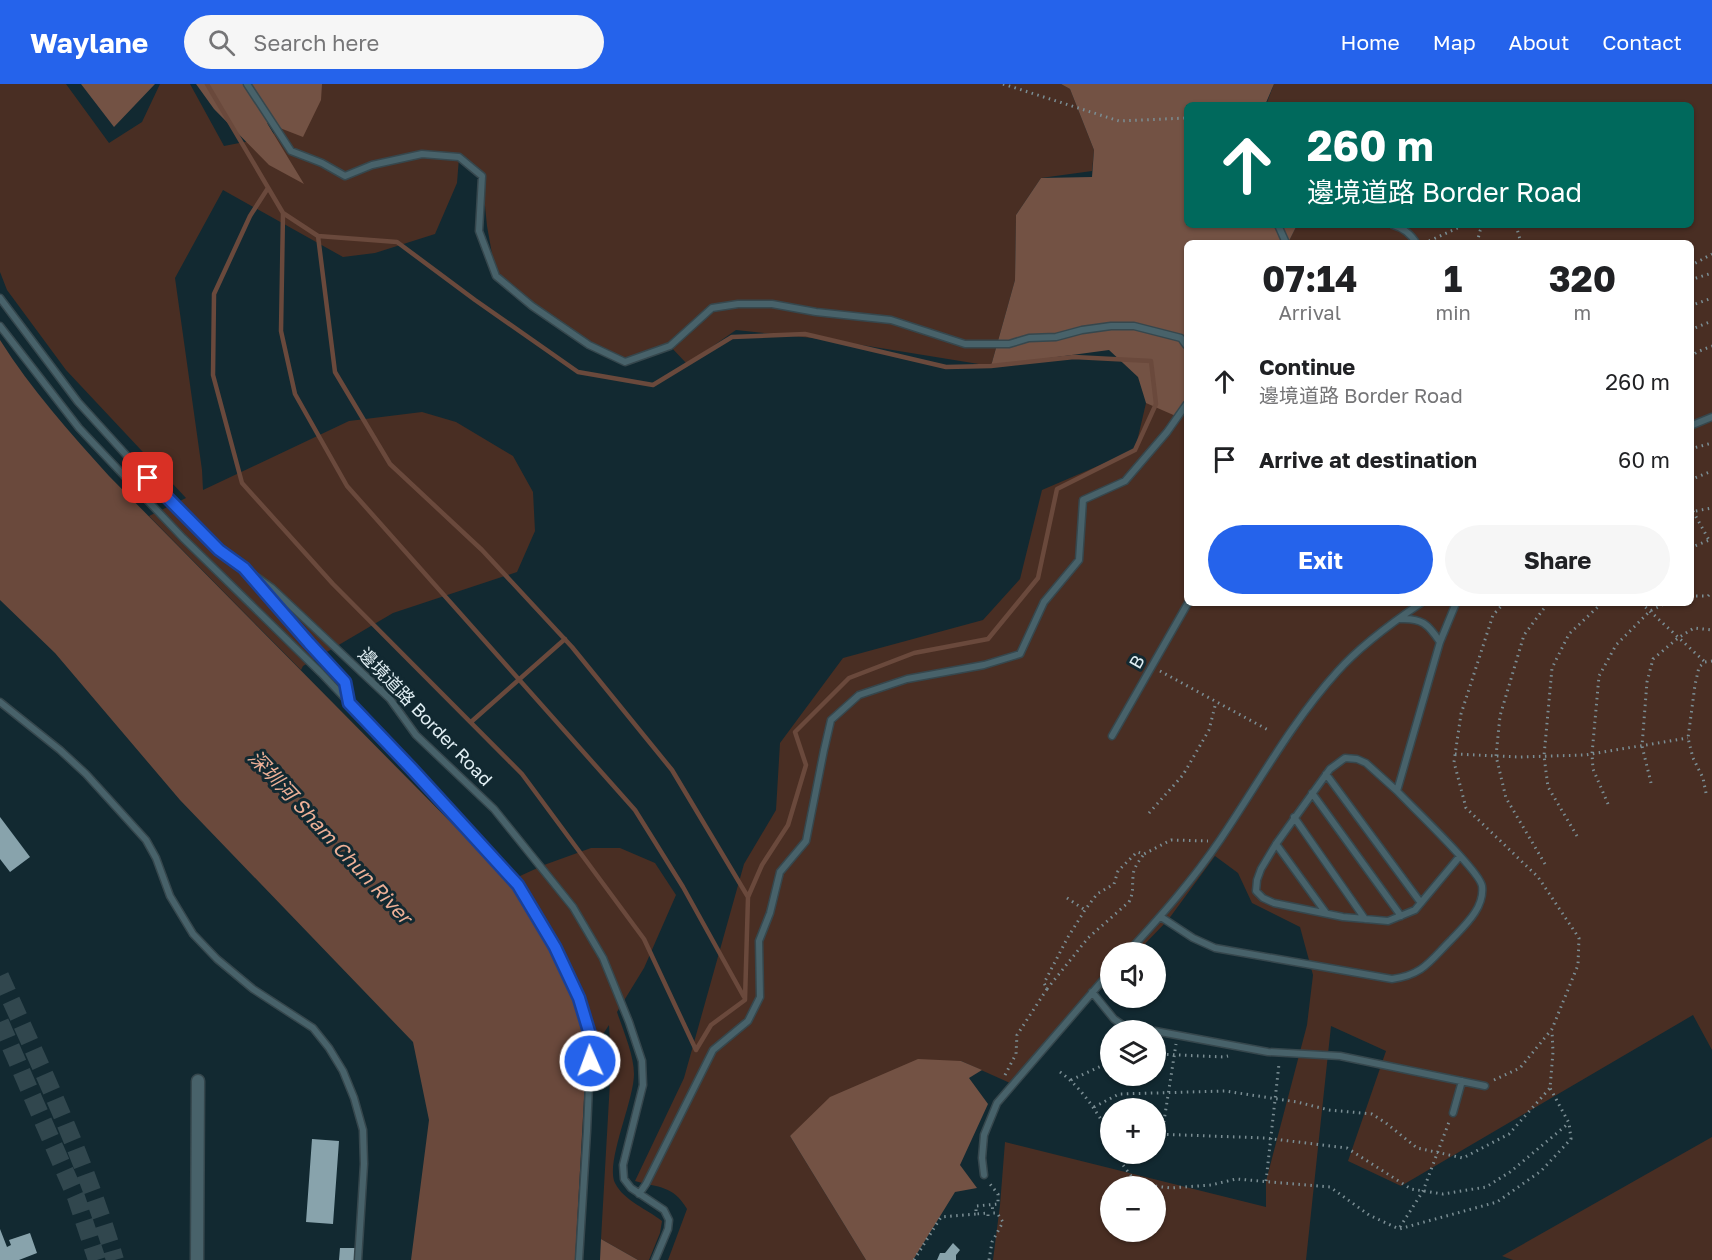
<!DOCTYPE html>
<html lang="en">
<head>
<meta charset="utf-8">
<style>
  :root { --surface:#fff; --page:#f6f6f6; --text:#202124; --muted:#757577; --accent:#2563eb }
  body { margin:0; font-family:"Golos Text","Noto Sans SC",sans-serif; background:var(--page); color:var(--text); height:100vh; display:flex; flex-direction:column; font-size:22px; white-space:nowrap }
  * { box-sizing:border-box; margin:0 }
  p { font-size:20px; color:var(--muted) }
  .icon { flex:none; width:33px; height:33px; fill:none; stroke:currentColor; stroke-width:2; stroke-linecap:round; stroke-linejoin:round }
  .map { position:relative; flex:1; overflow:hidden }
  .sheet { position:absolute; left:1184px; top:156px; width:510px; height:366px; display:flex; flex-direction:column; background:var(--surface); border-radius:9px; box-shadow:0 2px 4px #0004 }
  .sheet>* { flex:none }
  .hud { position:absolute; left:1184px; top:18px; width:510px; height:126px; border-radius:9px; box-shadow:0 2px 4px #0004; background:#00695c; color:#fff; overflow:hidden }
  .buttons { position:absolute; left:1100px; top:858px; display:grid; gap:12px }
  .buttons a { display:grid; place-items:center; width:66px; height:66px; border-radius:50%; background:var(--surface); box-shadow:0 2px 4px #0004; font-size:30px }
  .pin { position:absolute; display:grid; place-items:center; width:51px; height:51px; color:#fff; margin:-26px; border-radius:12px; box-shadow:0 3px 9px #0006 }
  .me { position:absolute; width:66px; margin:-33px; rotate:358deg; stroke-linejoin:round; filter:drop-shadow(0 0 4px #0008) }
  .turn { display:flex; align-items:center; gap:21px; height:126px; padding:0 24px; font-size:27px }
  .turn .icon { width:78px; height:78px; stroke-width:2.5 }
  .turn b { display:block; font-size:42px; line-height:51px }
  .eta { display:flex; justify-content:space-evenly; align-items:center; height:102px; text-align:center }
  .eta b { font-size:36px; font-weight:700; line-height:42px }
  .cta { display:flex; gap:12px; margin-top:auto; padding:12px 24px }
  .cta a { flex:1; height:69px; border-radius:36px; background:var(--accent); color:#fff; font-size:24px; font-weight:700; line-height:69px; text-align:center }
  .cta a+a { background:var(--page); color:var(--text) }
  ul { padding:0; list-style:none }
  li { display:flex; align-items:center; gap:18px; height:78px; padding:0 24px }
  li div { flex:1 }
  li b { display:block; font-size:22px }
  li em { font-style:normal }
  header { display:flex; align-items:center; gap:36px; box-sizing:border-box; height:84px; padding:0 30px; background:var(--accent); color:#fff }
  header strong { font-size:28px }
  nav { display:flex; gap:33px; margin-inline-start:auto; font-size:21px }
  .search { width:420px; height:54px; background:var(--page); display:flex; align-items:center; gap:15px; box-sizing:border-box; padding:0 21px; border-radius:33px; color:var(--muted); font-size:22px }
  .map>svg:first-child { display:block }
</style>
</head>
<body>
<header>
<strong>Waylane</strong>
<div class="search"><svg class="icon" aria-label="search" viewBox="0 0 24 24"><circle cx="10" cy="10" r="6"/><path d="M15 15l6 6"/></svg>Search here</div>
<nav><a>Home</a><a>Map</a><a>About</a><a>Contact</a></nav>
</header>
<div class="map">
<svg width="1712" height="1176" viewBox="0 0 1712 1176">
  <rect width="100%" height="100%" fill="#122931"/>
  <path fill="#492e23" fill-rule="evenodd" d="M0,0h66l43,59 33,-21 18,-38h30l34,62 47,-9 38,-53h752l9,5 24,61 -2,21 -51,7 -25,37 -1,65 -24,86 -160,-26 -95,-10 -49,34 -17,-18 -45,16 -27,-13 -102,-73 -9,-50 -5,-50 -23,-18 -2,25 -22,51 -60,19 -32,4 -120,-67 -48,88 27,192 1,20 146,-69 73,-9 34,10 57,34 20,36 2,39 -18,41 -124,41 -90,53 -2,4 -152,-154 37,-18 -120,-128 -59,-80 -7,-18z
    M1274,0h438v966l-19,-35 -292,171 -53,-25 38,-110 -55,-25 -25,234h-313l7,-55 5,-63 261,65v-26l41,-156 6,-50 -13,-48 -48,-24 -14,-30 -23,-17 -47,64 -31,32h-27v28l-100,103 -49,-22 -171,75 76,124h-198l19,-51c-14,-24 -28,-21 -52,-28l49,-103 60,-214 32,-54 4,-67 63,-85 140,-38 37,-41 22,-89 93,-40 11,-47 40,-1v201h504v-360h-402l9,-18h393v-120h-424zM1110,1102h45v46h-45z
    M591,764h29l35,15 21,32 -32,73 -27,44c6,18 17,43 17,62 0,27 -29,89 -19,109 9,18 32,26 47,38l-2,12 -11,27h-11l-37,-21 10,-175 -2,-39 -23,35c4,-55 -46,-135 -79,-178l37,-17z
    M1712,1053v123h-199l-11,-4z"/>
  <path fill="#735244" d="M81,0h74l-41,43z
    M196,0h126l-1,16 -18,37 -36,-14 37,61 -35,-19 -55,-56z
    M1061,0h213l-9,21h-79v120h111l-9,18h-102v170l-8,4 -32,-14 -8,-26 -29,-27 -118,16 24,-86 1,-65 25,-37 51,-1 2,-27 -24,-61z
    M918,975l43,2 21,9 -13,8 19,26 -28,61 17,23 -22,4 -42,68h-47l-76,-124 40,-39z
    M601,1155l37,21h-38z"/>
  <path fill="#6a493c" d="M0,256c31,49 70,93 109,136l383,388 23,28 38,60 14,29 10,28 10,36 -12,215h-164l18,-140 -16,-78 -233,-242 -125,-147 -55,-53z"/>
  <g fill="none" stroke-linecap="round" stroke-linejoin="round">
    <path stroke="#6a493c" stroke-width="4.5" d="M207,0l76,129 35,23 79,6 78,58 103,72 75,13 79,-48 73,-3 141,33 45,-1 83,-9 77,4 5,43 -21,46 -78,39 -19,89 -50,61 -74,14 -65,25 -54,54 11,33 -18,60 -26,40 -14,32 -3,103 -34,25 -15,25 -52,-111 -122,-165 -189,-190 -91,-101 -29,-108 1,-81 36,-78 18,-28
      M283,129l-2,118 14,63 52,92 288,324 48,77 61,110
      M318,152l17,136 55,92 92,86 90,97 100,123 76,127
      M471,638l94,-83"/>
  </g>
  <path fill="#88a3ac" d="M0,733l30,40 -20,15 -10,-13z
    M312,1055l27,2 -6,83 -27,-2z
    M0,1145l7,18 4,-2 -2,-5 21,-7 7,20 -18,7h-19z
    M953,1159l7,7 -4,5v5h-19l3,-7h5z
    M340,1164h16l-1,12h-16z"/>
  <g fill="none" stroke-linecap="round" stroke-linejoin="round">
    <path stroke="#31474e" stroke-width="18" stroke-dasharray="18 9" stroke-linecap="butt" d="M0,892c42,93 86,186 115,284
      M0,938l76,175 21,63"/>
    <defs>
      <path id="lane" d="M247,0l44,67 31,12 23,13 27,-11 50,-11 37,3 23,19 -3,55 17,45 36,30 57,39 36,17 45,-16 42,-38 26,-4h34l44,8 75,8 74,24h44l20,-6 27,-1 26,-7 29,-4h23l47,12 5,7
        M1278,141l8,18
        M1393,141c9,2 19,10 23,18
        M0,214l78,104 70,77 71,71 53,38 118,111 26,36 78,74 79,98 30,51 26,64 13,39 1,24 -20,80 1,14 7,9 33,22 5,10 -1,9 -13,31
        M0,242l79,102 104,110 138,135 91,96 106,116 37,62 24,51 12,40 -4,93 -8,129
        M1690,342l22,-9
        M251,491l58,68 36,39 4,21
        M1400,535c22,-1 28,5 40,23
        M0,618l60,48 26,24 60,66 10,18 14,38 23,38 24,25 36,30 60,39 16,20 14,23 11,27 9,32 1,34 -6,96
        M1112,652l76,-133
        M1326,690l95,129
        M1397,707l-31,-28 -9,-4 -12,-1 -15,11 -54,75 -15,25 -4,11 -1,11 7,7 11,5 69,14 45,4 27,-11 45,-54
        M1312,709l89,123
        M1294,733l71,102
        M1276,760l50,69
        M1161,833l32,21 22,10 177,31c31,-4 38,-18 59,-39 13,-14 34,-32 31,-54 -2,-15 -71,-80 -85,-95l43,-149 16,-39
        M1128,868c33,-36 64,-71 92,-112 38,-56 71,-117 117,-168 22,-25 56,-50 84,-69
        M1092,908l22,27 10,7 26,4
        M1155,947l113,21 72,4 145,30
        M1453,1029l9,-32
        M984,1091l-2,-17 2,-23 13,-32 113,-131
        M639,1110l7,-10 67,-134 35,-29 12,-24 -1,-56 11,-28 10,-41 26,-31 18,-91 7,-30 28,-25 48,-16 77,-14 36,-11 24,-52 35,-42 4,-60 42,-19 42,-49 19,-27"/>
      <path id="street" d="M197,1176l1,-179"/>
    </defs>
    <use href="#lane" stroke="#36474d" stroke-width="9"/>
    <use href="#street" stroke="#36474d" stroke-width="15"/>
    <path stroke="#7b8e94" stroke-width="3" stroke-dasharray="1.5 4.5" stroke-linecap="butt" d="M1003,0l116,37 67,-3
      M1516,141l5,18
      M1429,157l35,-16
      M1477,159l3,-12 3,-6
      M1690,182l22,-12
      M1690,196l22,-7
      M1690,222l22,-8
      M1690,246l22,-9
      M1690,273l7,-5 15,-6
      M1690,365l22,-6
      M1690,396l22,-9
      M1690,422l19,34
      M1690,428l22,-4
      M1690,464l22,-9
      M1690,512h18l4,-4
      M1641,519l64,59
      M1160,587l110,60
      M1455,670l64,3 66,-2 103,-17
      M1651,699l-9,-37 5,-64 6,-23 25,-21 16,-10 18,2
      M1706,709l-3,-15 -10,-20 -5,-20 7,-53 4,-18 6,-5 7,-1
      M1608,720l-15,-35 -1,-15 7,-78 17,-31 34,-34 16,-8
      M1149,729l34,-38 26,-45 7,-28
      M1577,752l-29,-49 -4,-31 8,-88 17,-34 33,-31
      M1545,780l-39,-66 -10,-42 4,-40 24,-81 24,-32
      M1067,814l18,12
      M1047,905l41,-51 41,-36c5,-10 3,-15 4,-25 0,-9 6,-16 11,-23
      M1155,970l69,3 4,-1
      M1060,988c22,16 36,39 50,62
      M1005,991l11,-21 1,-19 30,-46 -3,-6 24,-46 17,-27 12,-16 17,-10 4,-13 19,-19 7,2 27,-14 37,1
      M1071,996l39,-18
      M1494,996l26,-12 32,-39 26,-64 1,-27 -41,-61 -72,-69 -12,-46 7,-48 32,-99 11,-12
      M1094,1023l25,-13 106,-3 72,11 32,8 43,4 14,9 31,25 46,10 46,-24 41,-46 3,-36 -1,-21
      M1155,1050l110,4 82,10 64,41 32,5 43,-7 24,-15 59,-49
      M1162,1050l14,-90
      M1119,1070l4,11 14,19 34,4 40,-3 25,-6 94,8 39,28 30,14 98,-27 44,-31 30,-32 -2,-16 -19,-35
      M1266,1097l13,-117
      M988,1132v-3l-12,1v-8l22,-2v-10l-8,-10
      M1400,1143l23,-36 26,-69
      M914,1176l27,-43 35,-3
      M989,1176l3,-18 11,-20 -6,-9h-4l-1,-9"/>
    <use href="#lane" stroke="#48626a" stroke-width="6"/>
    <use href="#street" stroke="#48626a" stroke-width="12"/>
  </g>
  <g fill="none" stroke-linecap="round" stroke-linejoin="round">
    <defs>
      <path id="route" d="M148,394l71,72 25,18 65,75 36,39 4,21 63,66 106,116 37,62 24,51 12,40 -1,23"/>
    </defs>
    <use href="#route" stroke="#184099" stroke-width="15"/>
    <use href="#route" stroke="#2563eb" stroke-width="10"/>
  </g>
  <g text-anchor="middle" stroke-width="6" stroke-linejoin="round" paint-order="stroke">
    <g font-size="18" fill="#e0eef3" stroke="#122931">
      <text transform="translate(1137 578) rotate(-60)" y="6">B</text>
      <text transform="translate(425 633) rotate(46)" y="6">邊境道路 Border Road</text>
    </g>
    <g font-size="20" font-style="italic" fill="#edb097" stroke="#122931">
      <text transform="translate(330 753) rotate(47)" y="7">深圳河 Sham Chun River</text>
    </g>
  </g>
</svg>
<div class="buttons">
<a><svg class="icon" aria-label="sound" viewBox="0 0 24 24"><path d="M4 9h4l5-4v14l-5-4H4zM17 9q2 3 0 6"/></svg></a>
<a><svg class="icon" aria-label="layers" viewBox="0 0 24 24"><path d="M12 4l9 5-9 5-9-5zM3 14l9 5 9-5"/></svg></a>
<a>+</a>
<a>−</a>
</div>
<div class="pin" style="left:148px;top:394px;background:#d93025"><svg class="icon" aria-label="arrive" viewBox="0 0 24 24"><path d="M6 21V4h12l-3 4 3 4H6"/></svg></div>
<svg class="me" style="left:590px;top:977px" viewBox="-20 -20 40 40"><circle r="17" fill="#2563eb" stroke="#fff" stroke-width="3"/><path d="M0-11L8 9 0 5-8 9z" fill="#fff"/></svg>
<div class="hud">
<div class="turn"><svg class="icon" aria-label="ahead" viewBox="0 0 24 24"><path d="M12 20V5M6 11l6-6 6 6"/></svg><div><b>260 m</b>邊境道路 Border Road</div></div>
</div>
<section class="sheet">
<div class="eta">
<div><b>07:14</b><p>Arrival</p></div>
<div><b>1</b><p>min</p></div>
<div><b>320</b><p>m</p></div>
</div>
<ul>
<li><svg class="icon" aria-label="ahead" viewBox="0 0 24 24"><path d="M12 20V5M6 11l6-6 6 6"/></svg><div><b>Continue</b><p>邊境道路 Border Road</p></div><em>260 m</em></li>
<li><svg class="icon" aria-label="arrive" viewBox="0 0 24 24"><path d="M6 21V4h12l-3 4 3 4H6"/></svg><div><b>Arrive at destination</b></div><em>60 m</em></li>
</ul>
<div class="cta"><a>Exit</a><a>Share</a></div>
</section>
</div>
</body>
</html>
